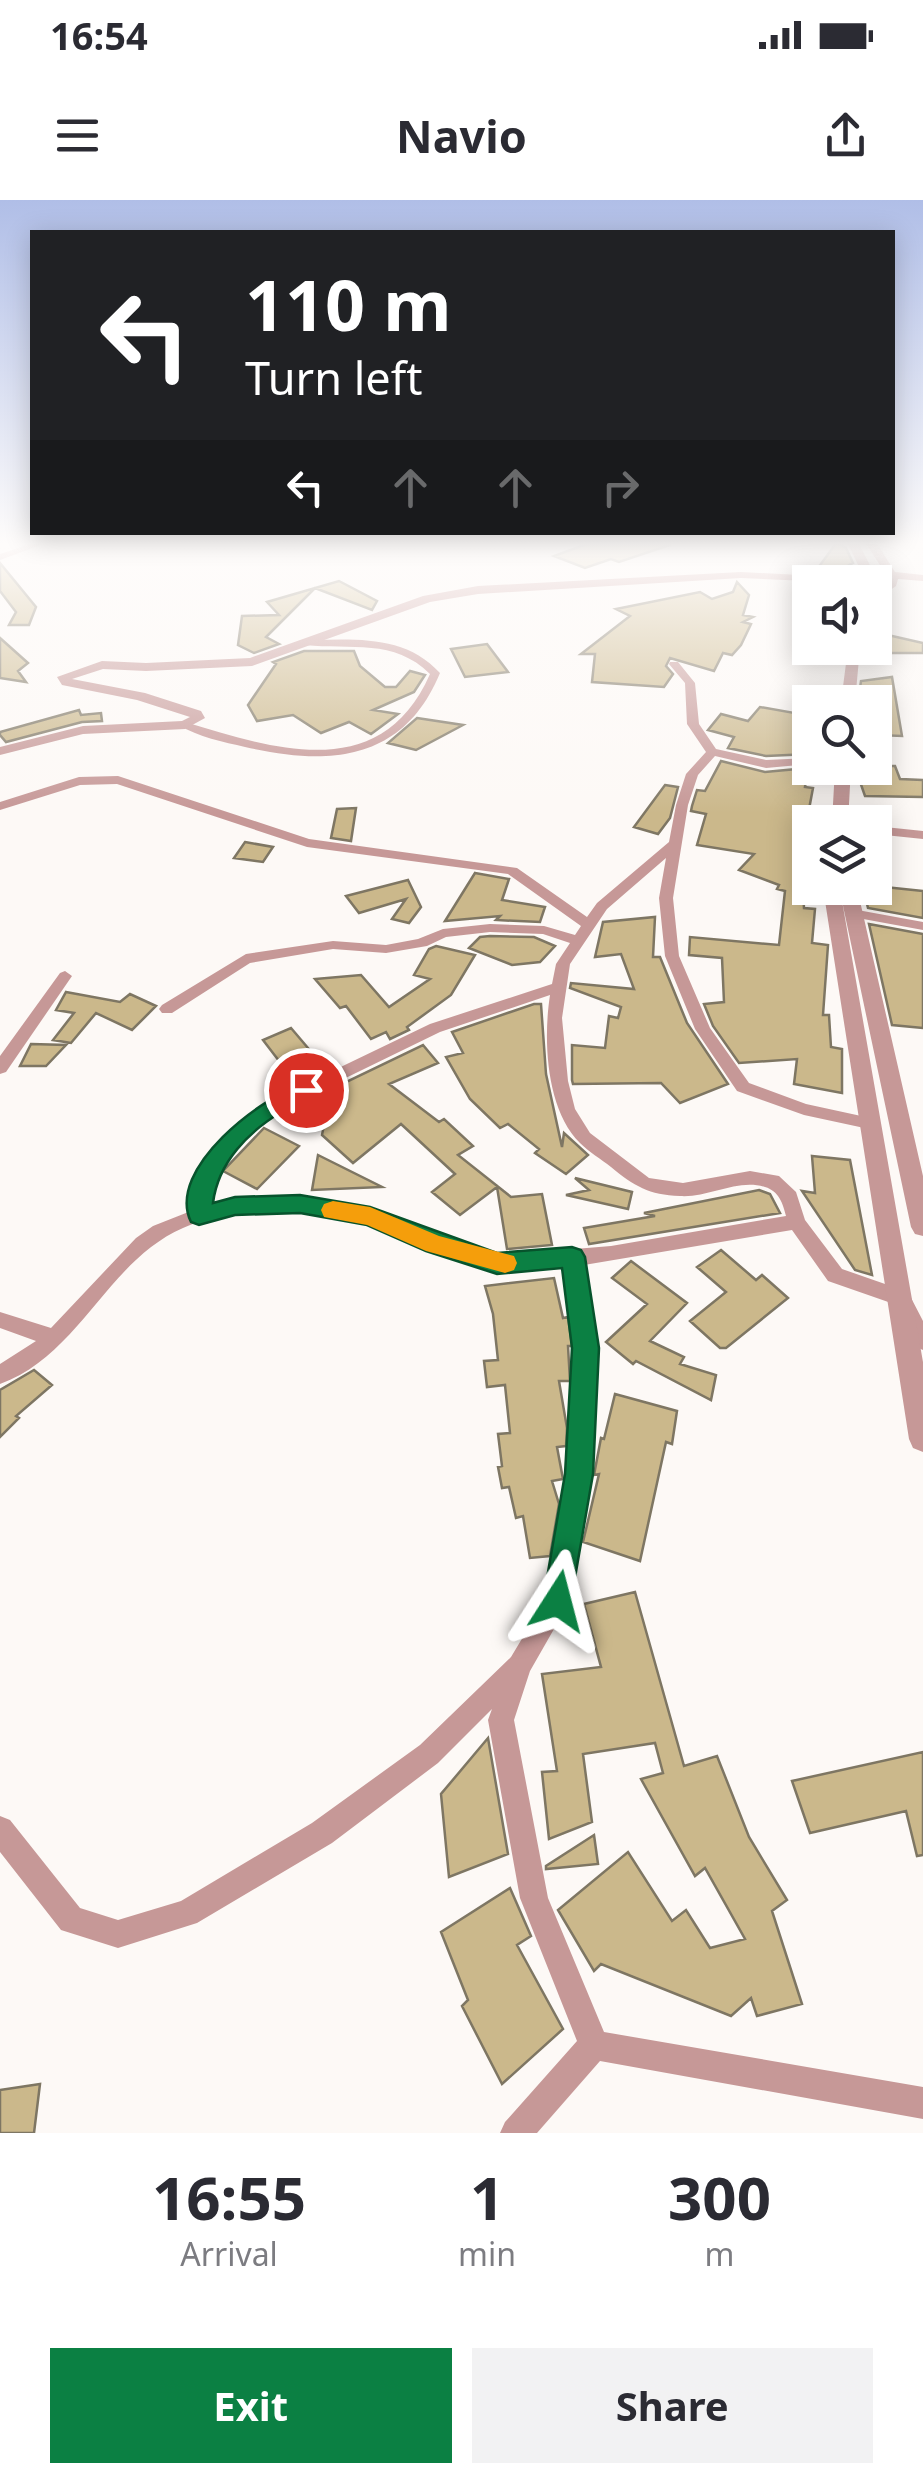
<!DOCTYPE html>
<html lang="en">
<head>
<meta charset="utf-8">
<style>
  :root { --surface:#fff; --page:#f2f2f3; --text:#2b2b33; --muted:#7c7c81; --accent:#0b8043 }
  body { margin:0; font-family:"Noto Sans",sans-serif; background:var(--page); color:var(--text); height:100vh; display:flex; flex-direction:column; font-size:38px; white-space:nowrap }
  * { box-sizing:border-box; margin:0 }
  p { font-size:32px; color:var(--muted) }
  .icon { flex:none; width:55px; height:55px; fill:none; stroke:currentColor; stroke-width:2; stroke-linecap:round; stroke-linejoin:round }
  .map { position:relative; height:1933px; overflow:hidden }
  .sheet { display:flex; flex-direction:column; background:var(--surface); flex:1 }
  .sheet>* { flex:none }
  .hud { position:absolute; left:30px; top:30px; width:865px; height:305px; border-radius:0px; box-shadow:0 5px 25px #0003; background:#202124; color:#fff; overflow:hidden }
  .controls { position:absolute; left:792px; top:365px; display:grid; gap:20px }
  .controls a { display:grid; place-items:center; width:100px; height:100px; border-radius:0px; background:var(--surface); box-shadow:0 5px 25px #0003; font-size:50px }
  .pin { position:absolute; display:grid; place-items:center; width:85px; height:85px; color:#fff; margin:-42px; border:5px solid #fff; border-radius:50%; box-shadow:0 2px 10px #0007 }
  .me { position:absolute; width:110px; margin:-55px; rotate:9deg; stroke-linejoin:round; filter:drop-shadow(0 0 8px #0008) }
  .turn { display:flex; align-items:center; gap:35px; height:210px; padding:0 50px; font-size:45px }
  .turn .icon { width:130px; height:130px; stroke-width:2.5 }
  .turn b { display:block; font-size:70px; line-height:85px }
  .lanes { display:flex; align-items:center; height:95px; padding:0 50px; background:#0003; justify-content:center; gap:50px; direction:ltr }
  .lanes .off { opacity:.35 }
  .eta { display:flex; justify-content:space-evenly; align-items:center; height:170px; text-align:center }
  .eta b { font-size:60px; font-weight:700; line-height:70px }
  .cta { display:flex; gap:20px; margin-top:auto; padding:20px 50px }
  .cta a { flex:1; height:115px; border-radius:0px; background:var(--accent); color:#fff; font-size:40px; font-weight:700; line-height:115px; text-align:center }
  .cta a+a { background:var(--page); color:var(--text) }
  .status { display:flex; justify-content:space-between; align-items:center; height:70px; padding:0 50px; background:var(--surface); direction:ltr }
  .status svg { height:28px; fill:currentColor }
  header { display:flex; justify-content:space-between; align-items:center; height:130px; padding:0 50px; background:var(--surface); font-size:45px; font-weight:700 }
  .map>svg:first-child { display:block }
</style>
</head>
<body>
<div class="status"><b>16:54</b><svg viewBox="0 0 49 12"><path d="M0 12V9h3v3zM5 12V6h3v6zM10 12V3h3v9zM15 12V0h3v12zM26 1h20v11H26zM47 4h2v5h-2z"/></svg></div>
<header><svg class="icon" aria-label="menu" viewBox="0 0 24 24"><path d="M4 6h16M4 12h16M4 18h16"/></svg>Navio<svg class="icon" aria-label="share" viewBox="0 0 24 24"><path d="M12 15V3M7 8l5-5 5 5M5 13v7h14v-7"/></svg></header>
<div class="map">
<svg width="923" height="1933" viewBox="0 0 923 1933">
  <rect width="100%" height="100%" fill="#fdf9f6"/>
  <path fill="#cbb88b" stroke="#7e7663" stroke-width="2.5" d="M592,342h77l1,3 -51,17 -8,-3 -26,9 -31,-12z
    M837,342l9,6 7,15 -19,10 -19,-1z
    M0,363l36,44 -7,18h-20l7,-13 -16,-21z
    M339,381l38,20 -5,9 -57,-22 -49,49 13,7 -25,9 -16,-8 4,-29 37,-1 -12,-13z
    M737,382l12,13 -6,20 10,2 -10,5 8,2 -10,21 -9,10 -9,-2 -9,18 -44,-13 -4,8 7,8 -9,13 -72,-5 3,-28h-14l49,-38 -14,-7 84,-17 12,7 21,-7z
    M879,433l44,10v10h-60l4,-5h8z
    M0,438l28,25 -10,8 8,11 -26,-4z
    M487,444l21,28 -43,5 -14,-28z
    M304,451h50l6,15 25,21h11l14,-16 15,4 -11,17 -41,18 25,4 -27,20 -22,-12 -28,11 -28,-18 -36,6 -9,-16 28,-41 -3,-2z
    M892,477l10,59 -24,-1 12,31h5l5,13 23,1v17l-58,-1 -7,-20h4l-3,-8h16v-66h-10v-7h-6l2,-14z
    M810,494v60l-44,2 -38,-8 6,-11 -26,-7 13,-16 27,7 12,-14 34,6z
    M79,510l2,5 20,-2 1,8 -20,1 -76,20 -6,-7v-3z
    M417,518l46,7 -47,25 -28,-7z
    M721,561l44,11 43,-4 -3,19 8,1 -16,85 5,2 2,33 11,1 -3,34 16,2 -5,70h6l2,32 11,2v44l-48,-9 3,-25 -58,4 -26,-37 -9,-22 20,-2 -2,-44 -33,-3 1,-18 89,8 6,-54 -8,-2 2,-4 -40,-15 15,-16 -57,-9 9,-31 -15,-3 1,-5 5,-16 8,1z
    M665,585l13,2 -8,31 -12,16 -24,-7z
    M356,608l-5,33 -20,-3 6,-29z
    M245,642l28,5 -10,15 -29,-4z
    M475,673l34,6 -7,21 43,7 -5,15 -44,-2 4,-4 -55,5z
    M408,680l13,27 -12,16 -17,-4 14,-20 -47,14 -13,-17z
    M875,686l48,5v27l-55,-10 -5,-20z
    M655,717l-2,40h7l27,66 41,61 -48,19 -19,-20 -88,1 -1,-4v-35l33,3 4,-32 9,2 3,-11 -51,-19 1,-5 63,6 -13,-35 -26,3 8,-35z
    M869,724l54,10v94l-31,-3z
    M490,736l44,1 21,9 -15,16 -28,3 -43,-17 11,-11z
    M436,746l39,9 -24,40 -44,32 2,3 -19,9 -4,-7 -15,7 -25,-33 -6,2 -25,-29 46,-4 28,32 41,-28 -16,-4 15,-26z
    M66,792l54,10 10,-8 26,12 -24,24 -36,-17 -25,30 -18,-3 21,-27 -18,-3z
    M534,804h7l5,70 16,73 2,-14 24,22 -22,19 -31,-21 4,-4 -31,-25 -8,4 -30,-29 -24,-42 17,-4 -11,-21z
    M291,828l28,33 -30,13 -26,-34z
    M31,844l35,1 -20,21h-26z
    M423,845l15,18 -49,21 50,38 5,-3 29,27 -15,9 53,42 31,-3 10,51 -45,4 -10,-62 -37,28 -28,-23 23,-18 -54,-50 -48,39 -31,-28 3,-15 -10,9 -23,-21z
    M264,928l35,18 -42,43 -34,-18z
    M318,955l64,32 -70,3z
    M812,956l38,4 22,115 -17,-5 -53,-79 13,2z
    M575,978l57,14 -4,17 -62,-14 23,-5z
    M759,990l11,4 10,19 -191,31 -5,-16 71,-12 -11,-3z
    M721,1050l35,30 6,-5 26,23 -62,50h-6l-30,-27 36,-29 -29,-25z
    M631,1061l56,42 -37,38 34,16 -4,7 36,11 -5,25 -75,-39 -3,3 -27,-22 41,-38 -35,-26z
    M554,1078l9,40 5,-1 4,29h-4l2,35h-11l8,47 -1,18 -9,1 6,32 -11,2 7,23 -9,52 -20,2 -7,-42 -7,2 -7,-31 -7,1 -4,-21 4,-1 -4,-32 12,-1 -5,-48 -18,2 -3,-26 14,-1 -5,-46 -8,-28z
    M34,1170l18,15 -36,31 3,2 -19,19v-47z
    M615,1194l62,17 -5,33 -6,-2 -26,119 -57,-19 16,-68 -5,1 7,-37 3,1z
    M635,1392l49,174 33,-10 32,81 38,63 -15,11 30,93 -45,12 -6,-18 -20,18 -130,-52 -7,7 -36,-61 70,-58 44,69 14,-11 24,38 35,-9 -40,-71 -10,8 -54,-97 22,-6 -8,-30 -72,11 9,68 -43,17 -7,-67 15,-1 -15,-97 59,-7 -17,-63z
    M488,1538l20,116 -59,23 -8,-83z
    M923,1552v103l-6,1 -11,-45 -96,22 -18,-52z
    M594,1635l4,29 -52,5v-3z
    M510,1688l21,48 -14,9 46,84 -61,55 -40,-78 6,-6 -27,-68z
    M40,1884l-6,49h-34v-43z"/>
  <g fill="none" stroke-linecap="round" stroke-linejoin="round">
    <path fill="#c69897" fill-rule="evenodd" d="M36,342h13l-49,18v-6z
      M309,440c47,-1 97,-5 131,33 -37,89 -111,93 -195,74 -21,-5 -47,-10 -66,-22l6,-3c90,27 196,63 245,-48 -36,-36 -79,-24 -125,-29v-4z
      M670,462h8l17,21 4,41 17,25 50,11 44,-2v6l-44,4 -51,-12 -17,19 -10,30 -15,93 6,58 31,72 39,55 57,21 69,15 2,4 -8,6 -65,-14 -67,-24 -42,-62 -30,-73 -6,-58 7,-40 -59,51 -37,55 -8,54 6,63 7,28 15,24 59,45 34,5 67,-12 29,5 17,16 9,28 37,49 66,23 15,29v29l-7,-3 -22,-43 -66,-23 -36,-51 -208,35 12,83 -6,126 -20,127 -40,70 -16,49 34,178 56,134 319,55v32l-323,-58 -63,72h-37l5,-11 72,-81 -57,-143 -32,-178 4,-11 -54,54 -106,80 -135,80 -79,25 -57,-18 -61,-78v-36l10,4 70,88 38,12 63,-19 131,-78 108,-78 91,-88 36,-60 21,-123 8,-126 -11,-81c-27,2 -56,7 -83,1 -38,-7 -71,-27 -106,-41 -58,-23 -136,-24 -193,1 -76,33 -103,127 -183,156v-20l36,-23 -36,-13v-16l51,16 85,-90 17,-12 38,-15 4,-31 25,-40 48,-38 162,-78 122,-40 4,-20 14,-21 -27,-9 -53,-2 -44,5 -19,9 -41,7 -53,-4 -83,14 -78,50h-10l-3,-4 3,-4 84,-51 87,-13 53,4 32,-6 25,-10 47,-5 54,2 31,9 6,-9 -73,-52 -201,-27 -190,-63 -37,1 -80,25v-8l79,-25 39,-1 191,63 208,29 70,49 10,-14 72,-61 7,-37 10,-31 20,-22 -19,-28 -2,-41 -16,-19zM550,795c-7,45 -4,114 30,148 9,9 21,16 31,24 23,19 38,28 69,29 28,2 58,-18 85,-9 14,4 18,17 21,29l-175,30 -110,9 -32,-5 -90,-37 -54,-14 -50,-3 -65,9 3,-24 19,-31 48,-40 160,-78z
      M875,626l48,5v8l-48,-5z
      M852,709l71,13v8l-76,-14 -2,-3z
      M65,771l7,5 -66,96 -6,2v-18l60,-83z"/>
    <path fill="#c69897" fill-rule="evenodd" d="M847,342h11l15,29 10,-1 -18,-28h11l19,30 28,3v6l-25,-2 -2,7 -21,15v-10l11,-8v-6l-14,-3 -3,4 6,2v4l-134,-6 -263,16 -48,8 -178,64 -106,5 -43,-2 -31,10 73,14 56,18 4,7 -20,11 -102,5 -83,21v-8l83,-21 99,-5 8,-4 -53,-17 -75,-15 -5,-8 45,-16 44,2 104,-5 173,-62 55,-10 263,-14 117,6 3,-7z
      M848,448h12l-5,54h-14z
      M835,568h16l-3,54h-16z
      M823,688h34l66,288v60l-8,-2 -4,-7 -69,-326 81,461v90l-10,-4 -4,-9z"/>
  </g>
  <linearGradient id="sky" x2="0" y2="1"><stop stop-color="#b0bee7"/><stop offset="0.56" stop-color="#fefcfb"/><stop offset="1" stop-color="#fefcfb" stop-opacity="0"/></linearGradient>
  <rect width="923" height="613" fill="url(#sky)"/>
  <path fill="#0b8043" stroke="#07532c" stroke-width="2.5" d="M306,883l8,2 3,5c-8,11 -22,13 -34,21 -34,20 -65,51 -70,92l22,-6 65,-2 70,12 127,46 75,-6 9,3 4,7 14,91 -6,126 -24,138 -11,4 -11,-4 -4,-11 22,-127 7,-126 -10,-80 -65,6 -71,-23 -59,-26 -67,-12 -65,2 -36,10 -8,-3c-26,-53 72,-127 115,-139z"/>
  <path fill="#f59e0b" d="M333,1001l37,6 69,29 75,20 3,7 -3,7 -9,3 -79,-22 -59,-26 -43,-8 -3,-7 3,-6z"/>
</svg>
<div class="controls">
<a><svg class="icon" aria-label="sound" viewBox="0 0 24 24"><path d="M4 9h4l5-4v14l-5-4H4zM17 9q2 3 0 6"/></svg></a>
<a><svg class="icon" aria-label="search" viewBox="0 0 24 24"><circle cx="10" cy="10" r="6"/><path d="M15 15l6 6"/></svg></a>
<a><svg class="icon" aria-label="layers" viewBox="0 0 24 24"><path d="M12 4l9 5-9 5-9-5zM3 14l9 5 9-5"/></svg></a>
</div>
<div class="pin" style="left:306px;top:890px;background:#d93025"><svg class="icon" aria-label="arrive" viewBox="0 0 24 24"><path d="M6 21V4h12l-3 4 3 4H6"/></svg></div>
<svg class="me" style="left:558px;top:1401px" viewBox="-20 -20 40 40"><path d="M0-17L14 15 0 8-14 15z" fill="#0b8043" stroke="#fff" stroke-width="4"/></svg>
<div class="hud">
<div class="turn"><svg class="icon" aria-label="left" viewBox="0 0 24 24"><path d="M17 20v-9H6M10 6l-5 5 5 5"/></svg><div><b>110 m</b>Turn left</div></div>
<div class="lanes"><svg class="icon" aria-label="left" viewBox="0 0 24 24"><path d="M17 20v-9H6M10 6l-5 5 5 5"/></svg><svg class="icon off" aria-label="ahead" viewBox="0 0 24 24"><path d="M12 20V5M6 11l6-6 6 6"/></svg><svg class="icon off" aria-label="ahead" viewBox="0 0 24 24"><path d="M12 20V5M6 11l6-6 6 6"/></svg><svg class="icon off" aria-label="right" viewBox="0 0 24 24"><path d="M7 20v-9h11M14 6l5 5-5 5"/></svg></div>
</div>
</div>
<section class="sheet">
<div class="eta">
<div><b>16:55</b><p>Arrival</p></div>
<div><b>1</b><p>min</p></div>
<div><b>300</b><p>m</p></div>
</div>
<div class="cta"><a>Exit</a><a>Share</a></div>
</section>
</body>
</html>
